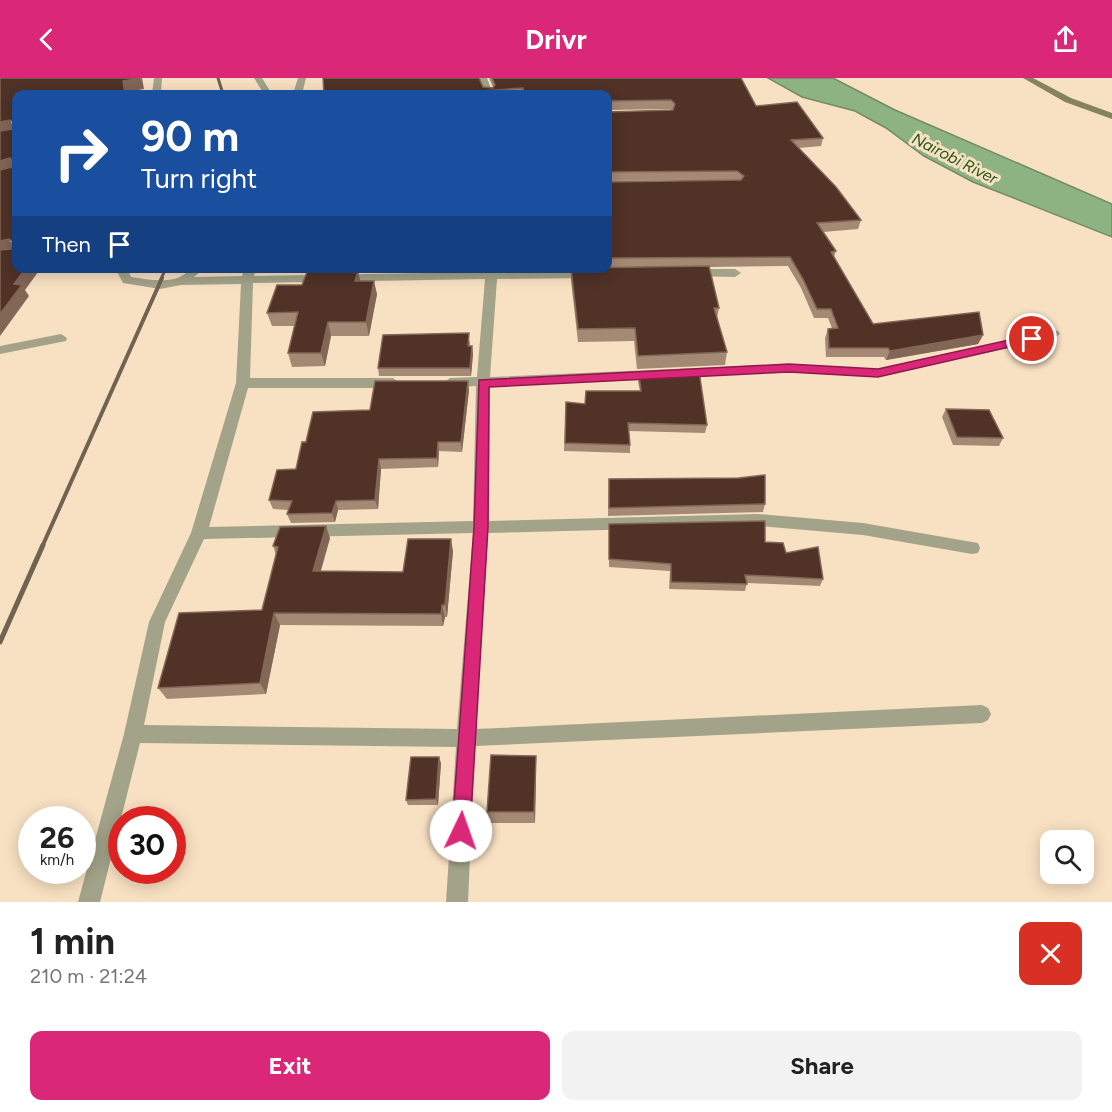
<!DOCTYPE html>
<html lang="en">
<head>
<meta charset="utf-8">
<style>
  :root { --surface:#fff; --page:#f2f2f2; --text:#222; --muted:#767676; --accent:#db2777 }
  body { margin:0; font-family:Figtree,sans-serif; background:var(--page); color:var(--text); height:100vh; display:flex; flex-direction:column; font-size:22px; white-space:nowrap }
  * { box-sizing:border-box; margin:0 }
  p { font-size:20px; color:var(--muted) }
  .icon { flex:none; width:33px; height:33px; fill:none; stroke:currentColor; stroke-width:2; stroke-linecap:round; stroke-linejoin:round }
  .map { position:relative; height:824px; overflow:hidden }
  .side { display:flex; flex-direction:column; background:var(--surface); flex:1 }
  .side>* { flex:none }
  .guide { position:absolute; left:12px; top:12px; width:600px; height:183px; border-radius:12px; box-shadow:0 3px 15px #0003; background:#1a4fa0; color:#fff; overflow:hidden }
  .buttons { position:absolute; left:1040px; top:752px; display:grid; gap:12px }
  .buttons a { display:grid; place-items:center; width:54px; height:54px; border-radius:12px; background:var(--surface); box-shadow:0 3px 15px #0003; font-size:30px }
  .speed { position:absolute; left:18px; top:728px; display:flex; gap:12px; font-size:30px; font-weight:700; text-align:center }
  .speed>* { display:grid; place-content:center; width:78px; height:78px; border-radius:50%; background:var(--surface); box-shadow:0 3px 15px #0003; line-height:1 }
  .speed small { font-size:15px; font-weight:400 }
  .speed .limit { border:9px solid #d22; background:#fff; color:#111 }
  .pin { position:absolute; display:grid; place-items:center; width:51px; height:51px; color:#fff; margin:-26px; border:3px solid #fff; border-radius:50%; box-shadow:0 2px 6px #0007 }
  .me { position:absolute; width:66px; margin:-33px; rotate:3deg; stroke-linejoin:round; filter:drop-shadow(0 0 4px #0008) }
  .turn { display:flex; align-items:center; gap:21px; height:126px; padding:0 30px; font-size:27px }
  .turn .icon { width:78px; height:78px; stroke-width:2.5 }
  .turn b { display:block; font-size:42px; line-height:51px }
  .then { display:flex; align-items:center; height:57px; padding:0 30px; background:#0003; gap:12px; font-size:22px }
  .round { display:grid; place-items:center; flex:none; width:63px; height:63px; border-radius:12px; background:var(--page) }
  .overview { display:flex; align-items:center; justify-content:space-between; height:102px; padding:0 30px }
  h1 { font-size:36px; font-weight:700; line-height:45px }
  .button { display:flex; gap:12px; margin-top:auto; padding:12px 30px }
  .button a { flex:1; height:69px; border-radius:12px; background:var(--accent); color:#fff; font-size:24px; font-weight:700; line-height:69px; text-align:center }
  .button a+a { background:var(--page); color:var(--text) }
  header { display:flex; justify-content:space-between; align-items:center; height:78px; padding:0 30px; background:var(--accent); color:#fff; font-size:27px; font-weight:700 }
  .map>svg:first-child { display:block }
</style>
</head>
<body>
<header><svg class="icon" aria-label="back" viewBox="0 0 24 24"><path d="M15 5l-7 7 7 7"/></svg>Drivr<svg class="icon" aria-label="share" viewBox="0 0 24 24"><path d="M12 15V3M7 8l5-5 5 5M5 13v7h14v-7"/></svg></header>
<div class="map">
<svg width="1112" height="824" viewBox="0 0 1112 824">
  <rect width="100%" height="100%" fill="#f8e0c2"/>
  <path fill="#8db383" stroke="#738b66" stroke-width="1.5" d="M768,0h65l62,32 217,94v33l-139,-55 -49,-26 -38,-28 -31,-17 -53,-14z"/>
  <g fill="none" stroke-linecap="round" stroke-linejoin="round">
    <path fill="#a3a38a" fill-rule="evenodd" d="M154,0h8l-1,16h-9z
      M254,0h8l10,16h-8z
      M298,0h8l-4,16h-9z
      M479,0h8l6,16h-8z
      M115,190h12l4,9c15,2 28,5 43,2 15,-4 10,-11 31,-11l-11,9 48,-1 3,-8h12l-3,8 232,-4v-4h12v4l97,-1 2,3 -6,4 -94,1 -7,98 299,-13 89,5 176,-39 4,1 2,3 -6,4 -176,39 -89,-5 -299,14 -1,135 269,-7 105,9 109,19 6,1 2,5 -2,5 -6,1 -109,-19 -105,-9 -270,7 -12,196 506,-24 6,3 3,6 -3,6 -6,3 -507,23 -7,156h-22l10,-155 -316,-4 -40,159h-22l46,-168 25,-112 42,-89 45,-150 5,-99 -60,1 -21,4 -37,-6zM485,201l-8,98 -27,1 -7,5 7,5 26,-2 -3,135 -264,6 39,-139h145l7,-5 -7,-5h-143l3,-95zM473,455l-16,196 -313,-4 21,-103 39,-83z
      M690,191h45l6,4 -6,4 -49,-1 -2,-3z
      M61,256l6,4 -1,3 -66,13v-8z"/>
    <path fill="#84835e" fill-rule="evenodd" d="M1023,0h10l38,20 41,15v6l-47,-17z"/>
    <path stroke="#716352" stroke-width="3" d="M218,0l5,16
      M161,201l5,-11"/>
    <path stroke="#716352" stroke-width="4" d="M42,469l120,-269"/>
    <path stroke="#716352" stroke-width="5" d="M0,564l43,-97"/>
  </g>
  <path fill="#a48974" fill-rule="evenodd" d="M489,0h252l15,28 67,32 -2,8 -22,2 62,72 -3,9 -35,3 13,19 -2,6 39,67 110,11 -5,9 -92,16 -2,-3h-58l-1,-19 3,-9 4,-1 -4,-10h-14l-13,-30 -13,-22 -79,1 10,41 -2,10 10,34 -2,13 -88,4 -3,-28 -56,1 -7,-61v-13l37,-1v-85l128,-2 -128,1v-87h-284l169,-7zM670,31l1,1 -63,2v-2z
    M314,190h51l-1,4h-6l2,9 17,13 -8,42h-38l-6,30 -33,1 -4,-14 6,-27h-22l-5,-13 35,-28 13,-13z
    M470,263v5h2l1,8 -2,22h-92l-1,-8z
    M639,296l68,51 -2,8 -76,-2 1,14v8l-66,-2 2,-49 19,2 55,-13 -2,-9z
    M469,312l-7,62 -23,-1 -1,16 -57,2 -3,40 -40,1 -3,12 -44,1 -4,-9 2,-4 -16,-1 -4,-9 27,-31 10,-27 64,-32z
    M946,331l57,29 -4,8 -46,-1 -11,-28z
    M609,401l156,25 -2,8 -155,4z
    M609,446l156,18 21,11 37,26 -3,7 -73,-3 -2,8 -76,-2 1,-18 -61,-4z
    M330,460l-9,33 82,1 50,-21 -6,66h-2l-2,9 -163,-1 -14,69 -99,5 -9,-11 104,-78 14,-55 -3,-9z
    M441,685l-3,42h-30l-2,-5z
    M536,690l-1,55h-46l-2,-11z"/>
  <path fill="#826656" d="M142,0l2,11 -17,3 1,2h-3l-2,-13z
    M10,42l6,11 -16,3v-12z
    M10,80l6,12 -16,3v-12z
    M9,161l7,12 -16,3v-13z
    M26,190h15l-16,22 4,6 -29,40v-22l14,-30z
    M358,193l3,13 -6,-3z
    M374,203l3,13 -8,42 -3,-14z
    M328,244l3,14 -6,30 -4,-13z
    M983,257l-5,9 -92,16 4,-9z
    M472,268l1,8 -2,22 -1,-8z
    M468,303l1,9 -7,62 -1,-10z
    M438,364l1,9 -1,16 -1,-9z
    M379,381l2,10 -3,40 -3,-9z
    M336,423l2,9 -3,12 -3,-9z
    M326,448l4,12 -13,45 -4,-12z
    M451,461l2,12 -6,66 -2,-12z
    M442,527l3,12 -2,9 -2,-12z
    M274,535l6,12 -14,69 -6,-11z
    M536,678v12l-1,55 -1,-11z
    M439,679l2,6 -3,42 -2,-6z"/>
  <path fill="#503227" stroke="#826656" stroke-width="1.5" d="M0,0h140l-17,3 2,13h-109v174h10l-12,16 8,1 -22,29v-64l11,-1 1,-8 -3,-2 -9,2v-71l12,-3v-6l-2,-3 -10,3v-30l12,-2 1,-7 -3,-2 -10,2z
    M323,0h156l4,9 10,1 2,-3 -3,-7h249l15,28 41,-4 26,36 -32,2 45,47 25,33 -44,3 19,28 -5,1 42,72 106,-12 4,23 -93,16 -2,-3h-59l-1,-19 10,-1 -7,-19h-14l-14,-30 -13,-22 -182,1v-76l133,-2 3,-4 -7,-5 -129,1v1v-62v1l65,-2 2,-6 -4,-4 -63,1v3v-10h-84l-1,-6 -68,5v1h-131z
    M709,188l10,42h-5l13,44 -89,4 -3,-28 -57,1 -7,-61z
    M358,193l-3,10h19l-8,41h-38l-7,31h-33l10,-41 -31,1 10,-28h25l5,-13z
    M469,255l-1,13h4l-2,22h-92l5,-33z
    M699,293l8,54 -79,-2 2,22 -65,-2 1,-41 19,2 1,-13h55l-2,-17z
    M375,303h93l-7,61h-23l-1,16 -58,1 -4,41 -39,1 -4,12 -45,1 5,-13 -23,-1 8,-30 19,-1 6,-27h4l7,-30 57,-2z
    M946,331l43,1 14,28 -46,-1z
    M765,397v29l-156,4v-29l130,-1z
    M765,443v21l18,1 3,10 32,-6 5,32 -78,-4 2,9 -76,-2v-18l-62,-5v-35z
    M326,448l-13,45 90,1 5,-33h43l-6,66h-3l-1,9 -167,-1 -14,70 -102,5 21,-75 83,-3 16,-63 -5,-1 7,-19z
    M491,677l45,1 -2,56h-47z
    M411,679h28l-3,42 -30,1z"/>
  <path fill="#db2777" stroke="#8e194d" stroke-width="1.5" d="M1032,257l6,4 -2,2 -158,36 -89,-5 -300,15 -1,140 -18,304 -3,7 -6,3 -7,-3 -2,-7 22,-304 5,-147 310,-16 89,5z"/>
  <g text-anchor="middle" stroke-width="6" stroke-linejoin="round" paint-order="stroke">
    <g font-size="16" font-style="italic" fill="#235515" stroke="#f8e0c2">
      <text transform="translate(955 80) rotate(27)" y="6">Nairobi River</text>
    </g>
  </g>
</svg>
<div class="buttons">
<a><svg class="icon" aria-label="search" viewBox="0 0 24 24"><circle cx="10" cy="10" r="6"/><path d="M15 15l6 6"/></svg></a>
</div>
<div class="speed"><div>26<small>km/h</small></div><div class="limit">30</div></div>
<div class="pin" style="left:1032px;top:261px;background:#d93025"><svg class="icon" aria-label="arrive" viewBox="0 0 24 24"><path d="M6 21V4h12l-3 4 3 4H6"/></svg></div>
<svg class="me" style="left:461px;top:753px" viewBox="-20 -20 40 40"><circle r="19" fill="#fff"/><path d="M0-13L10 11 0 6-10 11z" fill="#db2777"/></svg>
<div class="guide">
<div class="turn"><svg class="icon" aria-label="right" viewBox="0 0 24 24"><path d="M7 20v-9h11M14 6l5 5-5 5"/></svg><div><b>90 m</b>Turn right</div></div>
<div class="then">Then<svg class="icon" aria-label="arrive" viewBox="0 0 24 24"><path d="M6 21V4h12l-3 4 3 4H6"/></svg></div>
</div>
</div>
<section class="side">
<div class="overview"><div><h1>1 min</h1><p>210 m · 21:24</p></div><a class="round" style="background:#d93025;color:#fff"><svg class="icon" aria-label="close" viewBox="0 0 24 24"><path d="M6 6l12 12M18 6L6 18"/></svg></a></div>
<div class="button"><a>Exit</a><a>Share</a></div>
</section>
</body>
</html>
